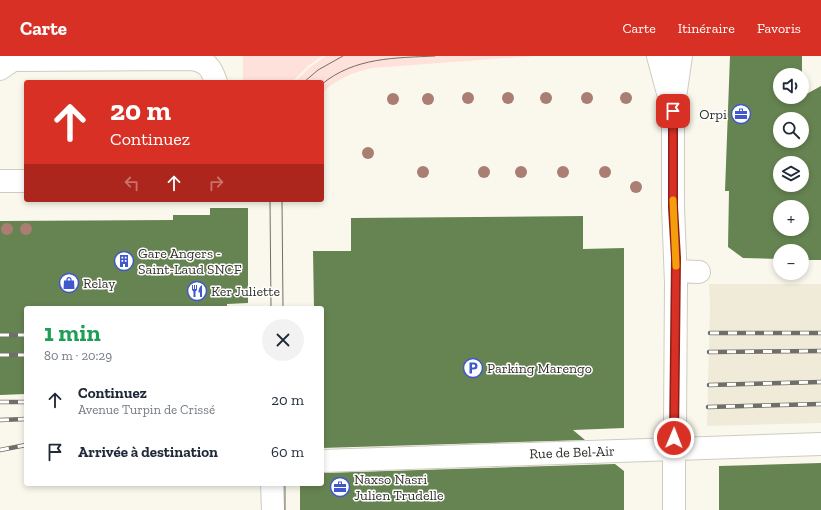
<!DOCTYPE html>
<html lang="fr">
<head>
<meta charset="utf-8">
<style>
  :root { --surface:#fff; --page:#f2f2f3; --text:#1f2937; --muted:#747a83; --accent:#d93025 }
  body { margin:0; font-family:"Zilla Slab",serif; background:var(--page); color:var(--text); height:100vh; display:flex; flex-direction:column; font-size:15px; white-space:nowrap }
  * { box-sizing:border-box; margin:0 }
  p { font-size:13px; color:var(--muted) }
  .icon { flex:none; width:22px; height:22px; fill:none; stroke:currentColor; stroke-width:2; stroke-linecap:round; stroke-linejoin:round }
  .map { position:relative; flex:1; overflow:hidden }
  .panel { position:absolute; left:24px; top:250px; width:300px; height:180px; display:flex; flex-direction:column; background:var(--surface); border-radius:4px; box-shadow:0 2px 6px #0003 }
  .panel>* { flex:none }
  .banner { position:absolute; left:24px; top:24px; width:300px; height:122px; border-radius:4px; box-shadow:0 2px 6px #0003; background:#d93025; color:#fff; overflow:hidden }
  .fabs { position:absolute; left:773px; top:12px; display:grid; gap:8px }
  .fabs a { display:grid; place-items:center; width:36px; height:36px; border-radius:50%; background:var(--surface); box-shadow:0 2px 6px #0003; font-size:20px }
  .pin { position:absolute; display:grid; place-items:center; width:34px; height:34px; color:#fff; margin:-17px; border-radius:8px; box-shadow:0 2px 6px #0006 }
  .me { position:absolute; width:44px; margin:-22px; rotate:1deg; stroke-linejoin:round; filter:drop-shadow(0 0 3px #0008) }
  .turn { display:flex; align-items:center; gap:14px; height:84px; padding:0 20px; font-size:18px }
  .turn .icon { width:52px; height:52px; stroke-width:2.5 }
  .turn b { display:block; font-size:28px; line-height:34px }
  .lanes { display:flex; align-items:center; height:38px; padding:0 20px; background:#0003; justify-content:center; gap:20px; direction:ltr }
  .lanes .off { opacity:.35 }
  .round { display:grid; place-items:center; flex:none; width:42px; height:42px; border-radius:21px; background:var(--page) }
  .summary { display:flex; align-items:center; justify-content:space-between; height:68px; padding:0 20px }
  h1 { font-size:24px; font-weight:700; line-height:30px; color:#1e9e55 }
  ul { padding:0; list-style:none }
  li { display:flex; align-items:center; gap:12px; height:52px; padding:0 20px }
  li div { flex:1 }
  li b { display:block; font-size:15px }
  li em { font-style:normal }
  header { display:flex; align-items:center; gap:24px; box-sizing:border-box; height:56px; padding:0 20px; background:var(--accent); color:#fff }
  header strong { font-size:19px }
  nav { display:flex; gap:22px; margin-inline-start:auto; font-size:14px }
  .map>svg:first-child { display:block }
</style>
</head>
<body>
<header>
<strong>Carte</strong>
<nav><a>Carte</a><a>Itinéraire</a><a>Favoris</a></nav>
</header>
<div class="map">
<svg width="821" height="454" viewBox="0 0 821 454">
  <rect width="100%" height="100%" fill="#faf8ec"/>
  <path fill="#efebd8" d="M709,228h112v139l-114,3 3,-120z"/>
  <path fill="#fee1db" d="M243,0h79l-14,10 -16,16h-49z
    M326,0h209l-163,12c-19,4 -35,11 -50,25v-11h-27l14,-14z"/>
  <path fill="#668451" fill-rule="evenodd" d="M730,0h72v19h-22v22h21l20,-11v174h-19v-9h-22v8l-37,-1 -15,-11 1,-56h-4zM780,63h22v22h-22zM780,107h22v22h-22zM780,151h22v22h-22z
    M210,152h38v95l-21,1v4h-201v86l-26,1v-174l173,-1v-5h37z
    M583,160v33l41,-1v180l-51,2 12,10 -263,8v-140h-8l-1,-57h38v-33z
    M821,407v47h-102v-44z
    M615,408l9,7v39h-324v-26h22v-11z"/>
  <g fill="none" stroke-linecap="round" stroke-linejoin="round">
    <defs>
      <path id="minor" d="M658,0l13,48
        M0,13l13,-9 179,-1c15,3 19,8 24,23
        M0,125h26
        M676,215l23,1
        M676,227l-3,-76v-96l8,-55
        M322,405l499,-17
        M272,428l1,26
        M674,454v-75"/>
    </defs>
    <use href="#minor" stroke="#ceccc0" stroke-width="24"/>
    <use href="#minor" stroke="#fff" stroke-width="22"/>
    <path stroke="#706f67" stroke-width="1" d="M304,26l14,-12 25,-14
      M322,28c33,-27 73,-26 113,-28
      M270,144l1,108
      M282,144l1,108
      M285,428v26"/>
    <defs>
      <path id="rail" d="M710,277h111
        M0,279h26
        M709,296l112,-1
        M0,299h26
        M709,329l112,-3
        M0,346h26
        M708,351l113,-3
        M0,364l26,-1
        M0,394l26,-5"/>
    </defs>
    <use href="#rail" stroke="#706f67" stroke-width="4.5"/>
    <use href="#rail" stroke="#fff" stroke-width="3" stroke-dasharray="9" stroke-linecap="butt"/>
    <defs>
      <path id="minor-bridge" d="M675,370l1,-143"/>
    </defs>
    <use href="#minor-bridge" stroke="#ceccc0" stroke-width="24" stroke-linecap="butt"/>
    <use href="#minor-bridge" stroke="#fff" stroke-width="22"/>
  </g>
  <g fill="#aa7e73">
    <circle cx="468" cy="42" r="6"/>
    <circle cx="508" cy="42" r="6"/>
    <circle cx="546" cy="42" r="6"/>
    <circle cx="587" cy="42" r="6"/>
    <circle cx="626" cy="42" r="6"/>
    <circle cx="393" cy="43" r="6"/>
    <circle cx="428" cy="43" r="6"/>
    <circle cx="368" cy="97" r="6"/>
    <circle cx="423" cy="116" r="6"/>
    <circle cx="484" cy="116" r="6"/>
    <circle cx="521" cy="116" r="6"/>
    <circle cx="563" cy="116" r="6"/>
    <circle cx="605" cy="116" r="6"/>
    <circle cx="636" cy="131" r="6"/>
    <circle cx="7" cy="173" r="6"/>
    <circle cx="26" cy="173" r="6"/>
  </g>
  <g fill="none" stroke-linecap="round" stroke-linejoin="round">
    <defs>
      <path id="route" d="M673,55v96l3,51 -2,180"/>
    </defs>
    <use href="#route" stroke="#8d1f18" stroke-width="10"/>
    <use href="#route" stroke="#d93025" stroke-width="7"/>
    <path stroke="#f59e0b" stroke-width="7" d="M673,144l3,66"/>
  </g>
  <defs>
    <symbol id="office-ring" viewBox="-11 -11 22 22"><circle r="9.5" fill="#fff" stroke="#4058cb" stroke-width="1.5"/><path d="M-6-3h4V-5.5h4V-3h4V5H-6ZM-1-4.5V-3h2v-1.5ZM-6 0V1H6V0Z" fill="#4058cb"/></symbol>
    <symbol id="building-ring" viewBox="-11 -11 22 22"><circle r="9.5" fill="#fff" stroke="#4058cb" stroke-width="1.5"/><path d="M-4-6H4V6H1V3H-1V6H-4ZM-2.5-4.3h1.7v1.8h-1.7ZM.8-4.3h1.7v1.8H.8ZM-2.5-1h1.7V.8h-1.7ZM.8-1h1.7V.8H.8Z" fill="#4058cb"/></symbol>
    <symbol id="shop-ring" viewBox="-11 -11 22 22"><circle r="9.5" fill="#fff" stroke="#4058cb" stroke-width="1.5"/><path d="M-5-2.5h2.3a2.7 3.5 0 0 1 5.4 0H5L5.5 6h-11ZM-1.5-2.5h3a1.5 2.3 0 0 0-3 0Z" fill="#4058cb"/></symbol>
    <symbol id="restaurant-ring" viewBox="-11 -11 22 22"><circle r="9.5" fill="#fff" stroke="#4058cb" stroke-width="1.5"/><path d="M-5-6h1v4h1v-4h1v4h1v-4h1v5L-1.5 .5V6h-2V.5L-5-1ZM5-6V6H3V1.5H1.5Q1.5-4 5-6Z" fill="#4058cb"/></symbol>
    <symbol id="parking-ring" viewBox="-11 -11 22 22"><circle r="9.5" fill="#fff" stroke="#4058cb" stroke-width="1.5"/><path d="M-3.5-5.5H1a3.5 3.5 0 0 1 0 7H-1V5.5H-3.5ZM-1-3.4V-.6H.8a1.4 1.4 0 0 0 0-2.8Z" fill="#4058cb"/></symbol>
  </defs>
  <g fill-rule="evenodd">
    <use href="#office-ring" x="730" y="47" width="22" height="22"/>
    <use href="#building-ring" x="113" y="194" width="22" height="22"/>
    <use href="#shop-ring" x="58" y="216" width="22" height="22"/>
    <use href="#restaurant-ring" x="186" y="224" width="22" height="22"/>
    <use href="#parking-ring" x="462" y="301" width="22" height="22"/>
    <use href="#office-ring" x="329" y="420" width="22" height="22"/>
  </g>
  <g text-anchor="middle" stroke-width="3" stroke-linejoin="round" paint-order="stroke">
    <g font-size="14" fill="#302f2a" stroke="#fff" text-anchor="start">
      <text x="727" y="63" text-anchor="end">Orpi</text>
      <text x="138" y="202">Gare Angers -<tspan x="138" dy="16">Saint-Laud SNCF</tspan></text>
      <text x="83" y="232">Relay</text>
      <text x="211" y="240">Ker Juliette</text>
      <text x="487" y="317">Parking Marengo</text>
      <text x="354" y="428">Naxso Nasri<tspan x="354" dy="16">Julien Trudelle</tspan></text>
    </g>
    <g font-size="14" fill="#302f2a" stroke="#fff">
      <text transform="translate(572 396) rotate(-2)" y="5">Rue de Bel-Air</text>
    </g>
  </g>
</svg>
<div class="fabs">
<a><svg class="icon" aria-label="sound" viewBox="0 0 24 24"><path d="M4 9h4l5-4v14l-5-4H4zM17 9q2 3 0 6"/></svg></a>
<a><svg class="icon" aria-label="search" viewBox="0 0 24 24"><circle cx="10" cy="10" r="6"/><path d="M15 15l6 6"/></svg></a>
<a><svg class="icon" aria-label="layers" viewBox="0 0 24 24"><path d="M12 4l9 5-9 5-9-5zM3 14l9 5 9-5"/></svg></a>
<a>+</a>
<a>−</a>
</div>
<div class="pin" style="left:673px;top:55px;background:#d93025"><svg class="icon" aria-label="arrive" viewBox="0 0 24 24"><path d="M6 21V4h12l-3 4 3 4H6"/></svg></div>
<svg class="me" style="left:674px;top:382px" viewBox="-20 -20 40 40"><circle r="17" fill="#d93025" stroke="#fff" stroke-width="3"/><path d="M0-11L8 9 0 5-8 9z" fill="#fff"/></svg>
<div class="banner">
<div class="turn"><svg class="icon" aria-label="ahead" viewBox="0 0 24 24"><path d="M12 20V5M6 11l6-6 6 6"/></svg><div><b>20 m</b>Continuez</div></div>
<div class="lanes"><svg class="icon off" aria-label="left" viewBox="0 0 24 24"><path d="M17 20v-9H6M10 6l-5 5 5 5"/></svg><svg class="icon" aria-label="ahead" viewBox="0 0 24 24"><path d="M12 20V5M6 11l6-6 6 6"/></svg><svg class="icon off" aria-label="right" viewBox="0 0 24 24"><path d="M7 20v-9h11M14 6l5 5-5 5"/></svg></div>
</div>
<section class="panel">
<div class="summary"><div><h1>1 min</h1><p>80 m · 20:29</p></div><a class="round"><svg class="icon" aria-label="close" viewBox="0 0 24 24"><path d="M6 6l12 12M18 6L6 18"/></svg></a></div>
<ul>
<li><svg class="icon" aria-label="ahead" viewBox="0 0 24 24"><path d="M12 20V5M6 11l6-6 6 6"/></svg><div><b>Continuez</b><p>Avenue Turpin de Crissé</p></div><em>20 m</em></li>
<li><svg class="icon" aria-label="arrive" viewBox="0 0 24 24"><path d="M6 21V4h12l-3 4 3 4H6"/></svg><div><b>Arrivée à destination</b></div><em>60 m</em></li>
</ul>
</section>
</div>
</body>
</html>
